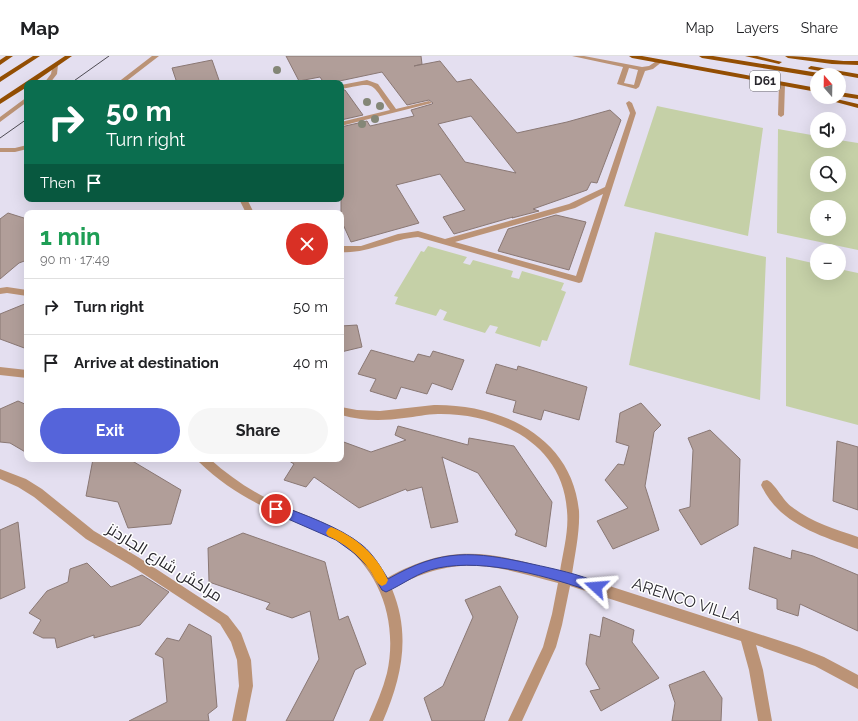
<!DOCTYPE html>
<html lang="en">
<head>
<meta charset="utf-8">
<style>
  :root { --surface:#fff; --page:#f6f6f6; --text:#202124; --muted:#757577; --line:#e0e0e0; --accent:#5564da }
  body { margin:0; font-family:Raleway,Cairo,sans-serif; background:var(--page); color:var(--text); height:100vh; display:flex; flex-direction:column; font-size:15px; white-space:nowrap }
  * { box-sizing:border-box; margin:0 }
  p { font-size:13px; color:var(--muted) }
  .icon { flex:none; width:22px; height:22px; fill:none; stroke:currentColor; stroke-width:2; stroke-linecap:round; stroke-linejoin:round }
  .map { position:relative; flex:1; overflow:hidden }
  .panel { position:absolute; left:24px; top:154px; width:320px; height:252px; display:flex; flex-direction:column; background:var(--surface); border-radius:8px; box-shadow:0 4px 16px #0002 }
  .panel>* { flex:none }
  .guide { position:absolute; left:24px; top:24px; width:320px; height:122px; border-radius:8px; box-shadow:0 4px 16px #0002; background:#0b6e4f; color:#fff; overflow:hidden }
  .needle { width:26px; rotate:340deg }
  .tools { position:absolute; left:810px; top:12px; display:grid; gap:8px }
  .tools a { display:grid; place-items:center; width:36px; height:36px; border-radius:50%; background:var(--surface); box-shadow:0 4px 16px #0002; font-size:20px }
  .pin { position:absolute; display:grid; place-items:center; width:34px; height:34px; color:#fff; margin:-17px; border:2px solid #fff; border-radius:50%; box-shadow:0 1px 4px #0007 }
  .me { position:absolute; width:44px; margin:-22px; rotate:289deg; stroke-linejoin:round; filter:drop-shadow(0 0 3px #0008) }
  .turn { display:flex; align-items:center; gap:14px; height:84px; padding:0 16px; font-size:18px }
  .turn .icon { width:52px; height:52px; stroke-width:2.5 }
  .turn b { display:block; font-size:28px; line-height:34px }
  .then { display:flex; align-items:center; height:38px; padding:0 16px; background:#0003; gap:8px; font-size:15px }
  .round { display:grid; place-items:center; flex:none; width:42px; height:42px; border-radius:21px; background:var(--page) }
  .headline { display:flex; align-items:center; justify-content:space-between; height:68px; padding:0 16px }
  h1 { font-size:24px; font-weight:700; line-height:30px; color:#1e9e55 }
  .primary-button { display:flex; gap:8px; margin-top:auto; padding:8px 16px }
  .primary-button a { flex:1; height:46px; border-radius:24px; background:var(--accent); color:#fff; font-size:16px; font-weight:700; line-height:46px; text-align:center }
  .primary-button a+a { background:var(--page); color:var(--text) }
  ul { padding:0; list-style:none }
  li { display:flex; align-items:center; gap:12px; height:56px; padding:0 16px; border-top:1px solid var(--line) }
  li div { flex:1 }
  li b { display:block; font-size:15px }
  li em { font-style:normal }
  header { display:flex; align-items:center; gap:24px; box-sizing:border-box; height:56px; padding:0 20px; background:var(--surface); border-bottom:1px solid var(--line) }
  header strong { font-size:19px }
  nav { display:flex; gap:22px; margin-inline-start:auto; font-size:14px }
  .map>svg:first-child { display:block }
</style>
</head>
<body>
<header>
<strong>Map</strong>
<nav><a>Map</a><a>Layers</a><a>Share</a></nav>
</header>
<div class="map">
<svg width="858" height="665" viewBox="0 0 858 665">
  <rect width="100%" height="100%" fill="#e4dff0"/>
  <path fill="#c5d0a7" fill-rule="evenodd" d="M657,50l106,22 -15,108 -124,-30z
    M778,73l39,7v5h22v-1l19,3v107l-81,-17zM817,107h22v22h-22zM817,151h22v22h-22z
    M655,176l111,25 -6,143 -131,-35z
    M428,190l39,11 -4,6 7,2 3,-5 40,11 -2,6 8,2 3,-8 42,12 -3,7 5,2 -19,49 -5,-1 -2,7 -45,-14 3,-6 -8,-2 -5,8 -42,-13 4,-8 -7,-3 -4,7 -41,-12 3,-7 -4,-1 27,-45 3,1z
    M786,201l31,7v9h22v-4l19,4v152l-72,-19z"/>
  <path fill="#b19e99" stroke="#8a7874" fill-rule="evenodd" d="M286,0h135l1,8 -8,2 26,-5 17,21 14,-3 46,54 50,-11 43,-12 11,10 -24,63 -6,-1 -4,8 -54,19 6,2 -27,7 1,-1 -59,17 -11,-17 22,-7 -25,-36 -44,11 23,38 -68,19 -10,-22v-93l26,-6 3,5 44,-10 -3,-6 21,-6 1,-1 -4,-3 -22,5 -25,-33 -52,11h-6l-4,-6 -21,4zM471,60l45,57 -51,-11 -27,-38z
    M212,4l8,23h-43l-5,-15z
    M341,34h4l18,25 -22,5z
    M8,157l19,6v41l-8,3 -19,16v-60z
    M556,159l30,7 -17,48 -71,-19 10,-22z
    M27,247v46l-27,-10v-25z
    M357,269l5,22 -21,5v-26z
    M371,294l43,12 4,-8 12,3 3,-6 31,9 -12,30 -20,-7 -5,11 -26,-7 -5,12 -26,-8 6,-12 -18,-5z
    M496,308l21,6 1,-4 69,21 -8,33 -35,-10 -3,10 -28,-8 3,-11 -30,-8z
    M18,345l9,4v48l-17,-10 -10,-1v-33z
    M641,347l20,22 -7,7 -9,54 14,44 -46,19 -16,-28 31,-13 -23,-28 13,-16 6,1 5,-19 -13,-4 4,-29z
    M398,370l70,19 1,-7 45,8 38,56 -6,45 -31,-12 2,-4 -39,-58 -36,-16 16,65 -27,6 -9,-41 -15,4 -1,-2 -47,19 -45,-31 -8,10 -22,-7 10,-16 -8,-5h55v-18l30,11 35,-12 -11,-5z
    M710,374l30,29 -2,66 -37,20 -22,-35 11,-3 3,-57 -5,-12z
    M837,385l21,6v63l-25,-9z
    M93,403h36l52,31 -10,34 -43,4 -10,-26 -32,-6z
    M18,466l7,66 -25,11v-69z
    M243,477l82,29 14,58 9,-4 18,48 -11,6 -22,51h-47l33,-62 -9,-48 -18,7 -26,-9 4,-6 -61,-21 -1,-34z
    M754,491l37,12 1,-9 21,6 45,19v56l-58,-27 -2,12 -21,-7v-10l-28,-10z
    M87,507l24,24 31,-12 27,17 -29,33 -46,13v-3l-37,13 -2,-10h-12l-10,-5 8,-13 -12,-7 18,-22 21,-9 2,-13z
    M500,530l18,31 -34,104h-52l-8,-23 19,-12 30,-69 -8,-17z
    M603,561l31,13 -2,12 27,36 -58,33 -11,-20 10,-2 -14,-25 4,-30 10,3z
    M189,568l22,12 6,71 -9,7 1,7h-80l38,-19 -4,-44 -8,-4 12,-16 12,3z
    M704,615l18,27 -1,23h-49l3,-18 -6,-18z"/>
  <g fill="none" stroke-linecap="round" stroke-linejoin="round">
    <path fill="#bb9376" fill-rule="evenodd" d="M152,0h7l-35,27h-7z
      M572,0h12l58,11 7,-1 9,-6 5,1 -10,8 -8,2 -6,16 -3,2 -19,-5 6,-17zM629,12l9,2 -4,15 -10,-2z
      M53,8l5,1 -1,9 -7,9h-6l7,-9z
      M782,26l3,2 -1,31 -3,2 -3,-2 1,-31z
      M27,41v5l-27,20v-5z
      M27,89v4l-12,3h-15v-4h15z"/>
    <path fill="#bb9376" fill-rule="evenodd" d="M367,24l11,4 18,25 33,-8 3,2 -91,23v-4l49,-12c-20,-29 -14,-28 -49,-21v-4z
      M629,45l3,2 4,10 -54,169 -3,1 -161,-46c-27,2 -50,17 -77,15v-6h20l37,-12 20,-3 27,8 124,-35 36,-17 25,-74 -4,-10zM603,138l-27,82 -121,-34 120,-34z
      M239,143h8l7,14h-8z"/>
    <path fill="#bb9376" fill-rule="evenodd" d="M7,231l20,3v6l-20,-3 -7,1v-6z
      M0,311l27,3v8l-27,-3z
      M434,349c66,-1 138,31 145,106 1,20 -4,43 -7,63l227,73 25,10 34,18v14l-43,-23 -59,-21 7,25 9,51h-14l-9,-51 -8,-29 -171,-55 -8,39 -6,22 -34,74h-14l35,-74 9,-33 6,-31c-66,-18 -103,-30 -166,6 19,46 10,88 -9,132h-14c7,-16 14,-32 18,-48 11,-50 -6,-103 -49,-132 -11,-7 -24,-10 -36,-16 -39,-18 -71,-32 -103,-63l-1,-3h12c21,19 44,34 69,45 43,19 86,29 108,74 66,-37 105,-25 173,-7 3,-19 9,-40 7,-60 -4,-68 -69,-98 -129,-97 -12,0 -22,3 -34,4 -21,3 -42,3 -63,-3v-8l16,3 23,1z
      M0,413l26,10 16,10 52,42 44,26 90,59 13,17 10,27 2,26 -7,35h-14l7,-35 -2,-26 -6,-18 -11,-18 -90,-59 -44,-26 -52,-42 -16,-10 -18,-8z
      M767,424c8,3 16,21 25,27 19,15 43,22 66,30v12c-37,-13 -79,-25 -97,-64l2,-4z"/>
    <path fill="#934e03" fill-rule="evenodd" d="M6,0h7l-13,9v-5z
      M33,0h7l-40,26v-5z
      M65,0h7l-39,27h-6v4l-27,17v-5z
      M629,0h13l175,32v4l-185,-34z
      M699,0h14l106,17 3,2h-5v2l-115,-19z
      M745,0h12l25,6 -3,2z
      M785,0c25,0 48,6 73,5v4l-26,-1 -44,-6z
      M811,10l47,8v4l-49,-9 -1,-1z
      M839,36l19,3v4l-19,-3z
      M817,41h11l30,7v4z"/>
    <path stroke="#4e4b53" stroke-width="1" d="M71,27l38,-27
      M0,82l27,-19"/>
  </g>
  <g fill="#848777">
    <circle cx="277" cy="14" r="4"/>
    <circle cx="367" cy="46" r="4"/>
    <circle cx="380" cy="50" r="4"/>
    <circle cx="375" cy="63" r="4"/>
    <circle cx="362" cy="68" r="4"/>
  </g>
  <path fill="#5564da" stroke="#37418e" d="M276,448c26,10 64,23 86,41 11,9 18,21 26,34 54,-31 85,-28 144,-15 23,5 46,10 68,19l1,4 -1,4 -4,2c-46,-16 -110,-35 -158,-25 -20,4 -34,16 -52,24l-4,-2 -12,-21 -16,-16 -18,-13 -64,-28 -1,-3 1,-4z"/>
  <path fill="#f59e0b" d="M331,471c25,10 46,28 57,53l-2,4 -4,2c-7,-3 -8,-11 -13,-17 -10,-14 -25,-26 -41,-33l-2,-3 2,-4z"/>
  <g text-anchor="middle" stroke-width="3" stroke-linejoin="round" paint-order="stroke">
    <rect fill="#fff" stroke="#69686c" stroke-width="1" x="750" y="15" width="30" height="20" rx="3"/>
    <g font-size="12" font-weight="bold" fill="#29272d">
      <text x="765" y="29">D61</text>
    </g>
    <g font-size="16" fill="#29272d" stroke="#fff">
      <text transform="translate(165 506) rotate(32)" y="6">مراكش شارع الجاردنز</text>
      <text transform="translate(687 544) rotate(18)" y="6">ARENCO VILLA</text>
    </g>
  </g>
</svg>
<div class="tools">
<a><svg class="needle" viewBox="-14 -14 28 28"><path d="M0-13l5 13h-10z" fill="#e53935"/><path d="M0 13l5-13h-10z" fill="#757577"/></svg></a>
<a><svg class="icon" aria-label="sound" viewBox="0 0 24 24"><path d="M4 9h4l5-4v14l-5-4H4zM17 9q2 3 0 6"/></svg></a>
<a><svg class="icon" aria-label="search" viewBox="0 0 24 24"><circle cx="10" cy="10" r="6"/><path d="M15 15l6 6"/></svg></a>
<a>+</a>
<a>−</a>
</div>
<div class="pin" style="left:276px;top:453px;background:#d93025"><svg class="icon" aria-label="arrive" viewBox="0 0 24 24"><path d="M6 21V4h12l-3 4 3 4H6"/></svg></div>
<svg class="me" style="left:596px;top:531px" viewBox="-20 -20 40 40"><path d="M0-17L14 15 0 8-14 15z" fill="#5564da" stroke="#fff" stroke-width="4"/></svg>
<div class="guide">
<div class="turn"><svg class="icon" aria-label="right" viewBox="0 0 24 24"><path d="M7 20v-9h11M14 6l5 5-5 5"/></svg><div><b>50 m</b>Turn right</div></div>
<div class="then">Then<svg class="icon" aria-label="arrive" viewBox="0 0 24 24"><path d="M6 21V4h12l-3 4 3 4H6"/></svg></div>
</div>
<section class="panel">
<div class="headline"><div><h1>1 min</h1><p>90 m · 17:49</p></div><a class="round" style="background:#d93025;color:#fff"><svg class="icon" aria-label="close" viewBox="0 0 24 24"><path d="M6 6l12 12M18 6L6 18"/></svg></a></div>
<ul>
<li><svg class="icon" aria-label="right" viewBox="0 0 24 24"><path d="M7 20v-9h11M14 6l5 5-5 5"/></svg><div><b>Turn right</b></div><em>50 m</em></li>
<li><svg class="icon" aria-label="arrive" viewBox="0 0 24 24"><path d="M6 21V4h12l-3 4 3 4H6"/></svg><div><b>Arrive at destination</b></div><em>40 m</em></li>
</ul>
<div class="primary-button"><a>Exit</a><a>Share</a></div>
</section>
</div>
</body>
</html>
